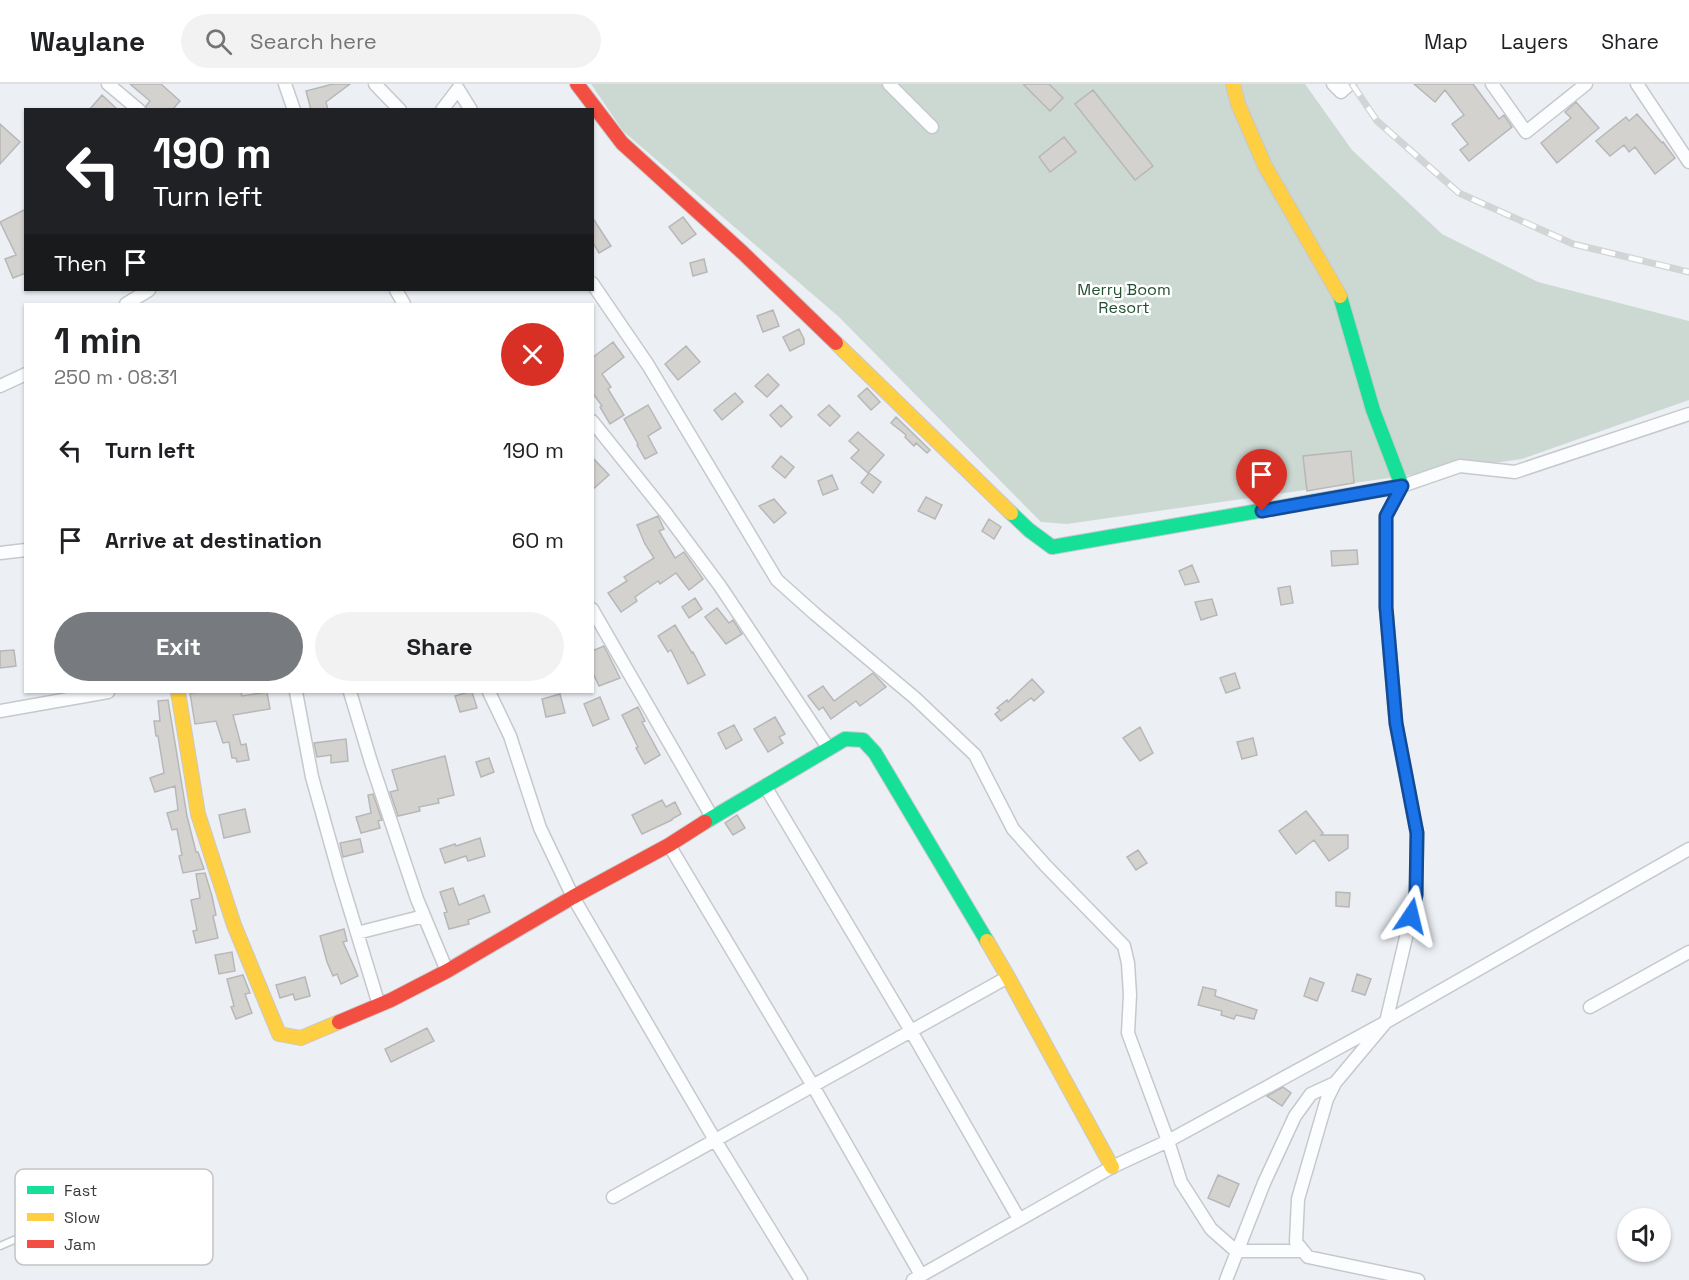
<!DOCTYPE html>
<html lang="en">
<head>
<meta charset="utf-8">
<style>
  :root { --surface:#fff; --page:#f2f2f2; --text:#202124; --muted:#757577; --line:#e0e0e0; --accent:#777a7e }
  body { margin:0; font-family:"Space Grotesk",sans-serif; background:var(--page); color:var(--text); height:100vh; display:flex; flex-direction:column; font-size:22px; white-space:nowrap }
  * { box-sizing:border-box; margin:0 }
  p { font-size:20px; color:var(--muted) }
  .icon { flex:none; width:33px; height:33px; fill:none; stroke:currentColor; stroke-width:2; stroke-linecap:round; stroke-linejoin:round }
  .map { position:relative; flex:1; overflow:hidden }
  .side { position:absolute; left:24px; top:219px; width:570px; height:390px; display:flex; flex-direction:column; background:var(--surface); border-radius:0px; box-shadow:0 2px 4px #0004 }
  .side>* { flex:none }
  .banner { position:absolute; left:24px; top:24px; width:570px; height:183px; border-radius:0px; box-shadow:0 2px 4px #0004; background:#202124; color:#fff; overflow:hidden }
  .controls { position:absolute; left:1617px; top:1124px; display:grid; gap:12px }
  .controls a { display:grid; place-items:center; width:54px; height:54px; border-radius:50%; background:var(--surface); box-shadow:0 2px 4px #0004; font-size:30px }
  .pin { position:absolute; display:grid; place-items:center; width:51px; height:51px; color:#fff; margin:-62px -26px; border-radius:50% 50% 50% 0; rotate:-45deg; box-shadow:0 0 6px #0007 }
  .pin .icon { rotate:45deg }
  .me { position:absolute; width:66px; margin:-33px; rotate:10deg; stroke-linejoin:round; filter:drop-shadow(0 0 4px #0008) }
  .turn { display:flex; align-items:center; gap:21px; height:126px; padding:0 30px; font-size:27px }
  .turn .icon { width:78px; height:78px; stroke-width:2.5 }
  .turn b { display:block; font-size:42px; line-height:51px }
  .then { display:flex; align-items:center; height:57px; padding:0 30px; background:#0003; gap:12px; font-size:22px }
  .round { display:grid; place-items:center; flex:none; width:63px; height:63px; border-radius:32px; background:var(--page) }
  .summary { display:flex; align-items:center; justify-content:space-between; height:102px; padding:0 30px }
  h1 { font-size:36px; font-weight:800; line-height:45px }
  .button { display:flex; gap:12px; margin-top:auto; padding:12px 30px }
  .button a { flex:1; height:69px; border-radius:36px; background:var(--accent); color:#fff; font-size:24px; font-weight:800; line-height:69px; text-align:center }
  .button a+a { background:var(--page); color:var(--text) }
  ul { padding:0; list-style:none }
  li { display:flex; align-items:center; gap:18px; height:90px; padding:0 30px }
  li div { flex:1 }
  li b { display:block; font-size:22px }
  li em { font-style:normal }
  header { display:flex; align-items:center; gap:36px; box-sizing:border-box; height:84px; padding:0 30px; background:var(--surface); border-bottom:2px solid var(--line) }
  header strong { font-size:28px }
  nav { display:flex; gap:33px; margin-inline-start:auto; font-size:21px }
  .search { width:420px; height:54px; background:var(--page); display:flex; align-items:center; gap:15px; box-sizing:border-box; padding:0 21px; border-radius:33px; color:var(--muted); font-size:22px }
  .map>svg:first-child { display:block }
</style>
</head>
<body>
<header>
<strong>Waylane</strong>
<div class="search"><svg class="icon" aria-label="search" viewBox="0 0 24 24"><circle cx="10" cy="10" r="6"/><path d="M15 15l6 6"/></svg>Search here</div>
<nav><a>Map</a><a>Layers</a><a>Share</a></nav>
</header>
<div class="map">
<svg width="1689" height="1196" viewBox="0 0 1689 1196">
  <rect width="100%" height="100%" fill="#ecf0f5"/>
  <path fill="#ccd8d2" d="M591,0h714l47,66 90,84 96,48 151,39v79l-167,59 -455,65 -26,-2 -202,-205 -216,-186z"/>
  <path fill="#d4d2cf" stroke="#b7b7b8" stroke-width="1.5" d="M130,0h31l19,17 -8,9h-25l-1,-4 4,-5z
    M333,0h17l-24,18 2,8h-17l-5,-19z
    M1023,0h26l14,14 -13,13z
    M1414,0h59l26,35 5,-4 8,12 -43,34 -9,-11 8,-6 -16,-20 12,-9 -19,-25 -10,12z
    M1093,6l60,76 -18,14 -60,-76z
    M102,11l16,15h-29z
    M1576,18l23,26 -42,35 -16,-20 30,-25 -6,-6z
    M1637,30l25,29 1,-1 12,16 -20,16 -20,-27 -6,5 -5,-7 -14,11 -14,-15 30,-24 3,4z
    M0,40l20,18 -20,22z
    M1064,53l12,15 -26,20 -11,-15z
    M26,125v64l-13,5 -8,-19 11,-4 -16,-33z
    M592,133l19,29 -12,7 -7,-12z
    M683,133l13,17 -14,10 -13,-17z
    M704,175l3,13 -14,4 -3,-13z
    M773,226l6,16 -16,6 -6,-16z
    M799,245l5,10v5l-14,7 -7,-14z
    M613,258l11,15 -22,17 9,13 -3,2 16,26 -14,9 -10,-17 2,-1 -10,-14v-34z
    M686,262l14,16 -22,18 -13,-16z
    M768,290l11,11 -12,12 -12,-11z
    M867,304l13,14 -9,8 -13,-14z
    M735,309l8,9 -21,18 -8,-10z
    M648,321l13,23 -13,8 9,17 -12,6 -8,-14 1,-1 -14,-25z
    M781,321l11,12 -11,10 -11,-12z
    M829,321l11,11 -10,10 -12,-11z
    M896,333l34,33 -3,3 -11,-10 -2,3 -9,-9 1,-2 -15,-12z
    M858,348l26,23 -16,18 -17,-15 8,-8 -10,-9z
    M1351,367l3,32 -47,8 -4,-35z
    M781,372l13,11 -9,11 -13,-11z
    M592,373l17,18 -17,15z
    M869,389l12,9 -8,11 -12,-10z
    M832,391l6,14 -15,6 -5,-14z
    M926,413l16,8 -7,14 -17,-8z
    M774,415l12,14 -12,10 -15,-17z
    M658,432l6,13 -5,2 16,27 9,-6 19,27 -14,11 -13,-17 -16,11 -2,-3 -23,16 2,4 -16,11 -13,-19 19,-12 -3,-4 30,-19 -9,-14 -8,-19z
    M989,435l12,8 -7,12 -12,-8z
    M1357,466l1,14 -26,2 -1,-15z
    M1192,481l7,17 -14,3 -6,-14z
    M1290,502l3,17 -12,2 -3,-17z
    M695,514l7,11 -13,9 -7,-11z
    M1212,515l5,16 -16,5 -6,-18z
    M717,524l12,15 4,-3 9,14 -16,10 -21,-27z
    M675,541l17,28 1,-1 12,23 -17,9 -17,-34 -3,2 -10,-16z
    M604,562l16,32 -21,8 -7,-15v-20z
    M14,566l2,16 -16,2v-17z
    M873,589l13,14 -26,19 -4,-5 -25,18 -8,-12 -4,3 -11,-14 15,-10 11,15z
    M1235,589l5,15 -14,5 -6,-15z
    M1032,595l12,13 -10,9 -3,-3 -30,23 -6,-7 5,-4 -3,-2 10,-8 1,2z
    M200,608h41l1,4 25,-4 3,17 -37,6 8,30 5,-1 3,16 -12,2 -1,-4h-4l-3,-16 -6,1 -7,-22 -21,3 -5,-31z
    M468,608h4l5,16 -17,4 -5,-16z
    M560,610l5,19 -19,4 -4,-18z
    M600,613l9,22 -16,7 -9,-22z
    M168,616l19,116 9,36h2l6,17 -21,4 -4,-17 3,-1 -5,-26 -5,1 -5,-17 11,-3 -3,-24 -20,6 -5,-14 14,-5 -6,-37h-2l-2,-15h6l-2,-20z
    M638,623l7,14 -3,1 18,33 -15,9 -9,-16 2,-1 -16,-32z
    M775,633l10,17 -6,3 4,6 -15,9 -14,-23z
    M734,641l8,15 -16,9 -8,-16z
    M1140,643l13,26 -13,8 -17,-23z
    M1253,654l4,17 -15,4 -5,-17z
    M346,655l2,22 -17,2v-8l-14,2 -3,-14z
    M445,672l9,39 -16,4 1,4 -20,4 1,4 -22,5 -8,-24 8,-2 -6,-20z
    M489,674l5,14 -13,5 -5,-15z
    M373,710l9,26 -4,1 2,7 -19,5 -5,-16 15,-4 -3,-18z
    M662,716l4,7 9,-5 6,12 -9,5v1l-30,14 -10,-19z
    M245,725l5,23 -26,6 -5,-23z
    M1306,727l17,22 -2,2h27v13l-19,13 -15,-21 -18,14 -17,-23z
    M737,731l8,13 -12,7 -8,-12z
    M480,754l5,18 -17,5 -2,-5 -21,7 -5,-14 15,-5 1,2z
    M360,755l3,13 -20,5 -3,-14z
    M1138,766l9,13 -11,7 -9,-13z
    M205,789l7,23 4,19 -3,1 5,22 -22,5 -3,-12 4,-1 -6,-30 9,-2 -4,-24z
    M453,804l6,17 25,-10 6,17 -22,8 1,4 -20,5 -5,-16 3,-1 -7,-20z
    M1336,808l14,1 -1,14 -13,-1z
    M344,845l3,12 -4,1 15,34 -17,8 -4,-10 -4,2 -6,-14 -7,-26z
    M232,868l3,19 -16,3 -4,-19z
    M1357,890l14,5 -6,16 -13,-4z
    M243,891l7,18 -5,1 7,19 -16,6 -5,-12 3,-1 -7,-27z
    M305,893l5,19 -15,4 -2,-6 -13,4 -4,-13z
    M1310,894l14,5 -7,18 -13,-5z
    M1203,903l13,3 -1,6 42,14 -3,9 -18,-4 -2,4 -13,-4 1,-4 -24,-6z
    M427,944l7,13 -43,21 -6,-13z
    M1283,1003l8,6 -9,13 -15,-10z
    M1218,1091l21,9 -10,23 -21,-9z"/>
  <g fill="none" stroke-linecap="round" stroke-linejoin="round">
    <defs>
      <path id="lane" d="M0,1162l133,-57"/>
      <path id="street" d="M108,0l31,26
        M285,0l9,26
        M375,0l25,26
        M889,0l43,43
        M1333,0l8,8 9,-8
        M1492,0l34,48 60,-48
        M1637,0l52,78
        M442,26l16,-21 13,21
        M592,199l56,82 129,215 38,34 100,84 60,57 38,74 33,37 78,80 4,17 2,32 -2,38 40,108 13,41 30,47 25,22h67
        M396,206l8,14
        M126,220l23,-14
        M0,302l26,-12
        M592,337l73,91 55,74 109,163
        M0,469l26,-3
        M592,525l120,208
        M296,608l16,85 28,100 39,128
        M350,608l21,70 46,137 30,72
        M489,608l21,44 30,92 33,69 142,243 86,140
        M0,627l108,-19
        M765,702l146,245 108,188
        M669,761l144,241 108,189
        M357,849l67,-17
        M1590,923l99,-55
        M613,1113l395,-220
        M913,1196l199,-113 56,-26 218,-119 303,-173
        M1226,1196l38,-97 31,-67 16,-22 24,-11
        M1418,1196l-110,-23 -12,-15 2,-43 29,-100 8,-16 51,-61 30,-127 1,-62 -21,-109 -10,-117v-91l16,-30 58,-20 55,6 174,-58"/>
      <path id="fast" d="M1011,429l18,17 23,17 350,-61 -29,-76 -33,-114
        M705,738l140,-83 18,1 12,13 112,188"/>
      <path id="slow" d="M1233,0l5,20 27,62 75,130
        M836,259l175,170
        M178,608l20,122 36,111 45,109 22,4 38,-16
        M987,857l21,36 104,190"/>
      <path id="jam" d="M577,0l45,59 121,110 93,90
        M339,938l52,-22 56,-29 126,-74 96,-52 36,-23"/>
    </defs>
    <use href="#lane" stroke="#c6c8cc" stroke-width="9"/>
    <use href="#street" stroke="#c6c8cc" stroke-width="15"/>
    <use href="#fast" stroke="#c6c8cc" stroke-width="16"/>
    <use href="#slow" stroke="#c6c8cc" stroke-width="16"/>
    <use href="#jam" stroke="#c6c8cc" stroke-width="16"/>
    <use href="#lane" stroke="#fcfdfe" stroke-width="6"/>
    <use href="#street" stroke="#fcfdfe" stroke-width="12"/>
    <use href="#fast" stroke="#16e098" stroke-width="14"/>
    <use href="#slow" stroke="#ffcf43" stroke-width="14"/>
    <use href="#jam" stroke="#f24e42" stroke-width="14"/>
    <defs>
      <path id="rail" d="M1352,0l25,37 82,72 114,51 116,28"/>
    </defs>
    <use href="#rail" stroke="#d2d4d6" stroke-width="7"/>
    <use href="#rail" stroke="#fff" stroke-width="4.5" stroke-dasharray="14" stroke-linecap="butt"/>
  </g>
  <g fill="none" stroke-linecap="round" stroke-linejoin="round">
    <defs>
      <path id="route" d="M1262,427l140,-25 -16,30v91l10,116 21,110 -1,62 -5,21"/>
    </defs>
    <use href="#route" stroke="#114b97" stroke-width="15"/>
    <use href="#route" stroke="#1a73e8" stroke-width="10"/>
  </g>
  <g text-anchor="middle" stroke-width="5" stroke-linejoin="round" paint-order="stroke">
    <g font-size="16" fill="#224e30" stroke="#fff">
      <text x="1124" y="211">Merry Boom<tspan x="1124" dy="18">Resort</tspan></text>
    </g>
  </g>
  <rect x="15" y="1085" width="198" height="96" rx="9" fill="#fff" stroke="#c3c4c5" stroke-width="1.5"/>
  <rect x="27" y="1102" width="27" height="8" fill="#16e098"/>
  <rect x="27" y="1129" width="27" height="8" fill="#ffcf43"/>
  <rect x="27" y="1156" width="27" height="8" fill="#f24e42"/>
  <g font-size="16" fill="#383b3e">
    <text x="64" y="1112">Fast</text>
    <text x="64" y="1139">Slow</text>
    <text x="64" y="1166">Jam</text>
  </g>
</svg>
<div class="controls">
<a><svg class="icon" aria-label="sound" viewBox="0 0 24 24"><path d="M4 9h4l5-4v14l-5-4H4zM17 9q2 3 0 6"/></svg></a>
</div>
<div class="pin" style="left:1262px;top:427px;background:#d93025"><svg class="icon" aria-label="arrive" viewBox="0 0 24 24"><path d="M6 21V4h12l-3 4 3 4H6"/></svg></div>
<svg class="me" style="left:1411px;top:832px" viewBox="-20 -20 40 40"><path d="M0-17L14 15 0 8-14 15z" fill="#1a73e8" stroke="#fff" stroke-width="4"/></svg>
<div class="banner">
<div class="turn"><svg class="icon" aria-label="left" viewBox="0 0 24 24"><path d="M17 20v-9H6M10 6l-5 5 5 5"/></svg><div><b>190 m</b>Turn left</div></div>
<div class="then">Then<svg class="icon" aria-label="arrive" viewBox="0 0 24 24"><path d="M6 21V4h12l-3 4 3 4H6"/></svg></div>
</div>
<section class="side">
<div class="summary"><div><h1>1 min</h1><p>250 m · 08:31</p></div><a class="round" style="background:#d93025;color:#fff"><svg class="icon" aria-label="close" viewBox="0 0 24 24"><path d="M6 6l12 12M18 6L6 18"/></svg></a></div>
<ul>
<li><svg class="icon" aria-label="left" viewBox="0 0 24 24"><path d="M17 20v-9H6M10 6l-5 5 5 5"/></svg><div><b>Turn left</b></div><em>190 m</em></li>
<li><svg class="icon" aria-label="arrive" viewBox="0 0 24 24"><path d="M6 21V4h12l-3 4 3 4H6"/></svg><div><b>Arrive at destination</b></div><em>60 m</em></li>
</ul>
<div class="button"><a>Exit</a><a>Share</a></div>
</section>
</div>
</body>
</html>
